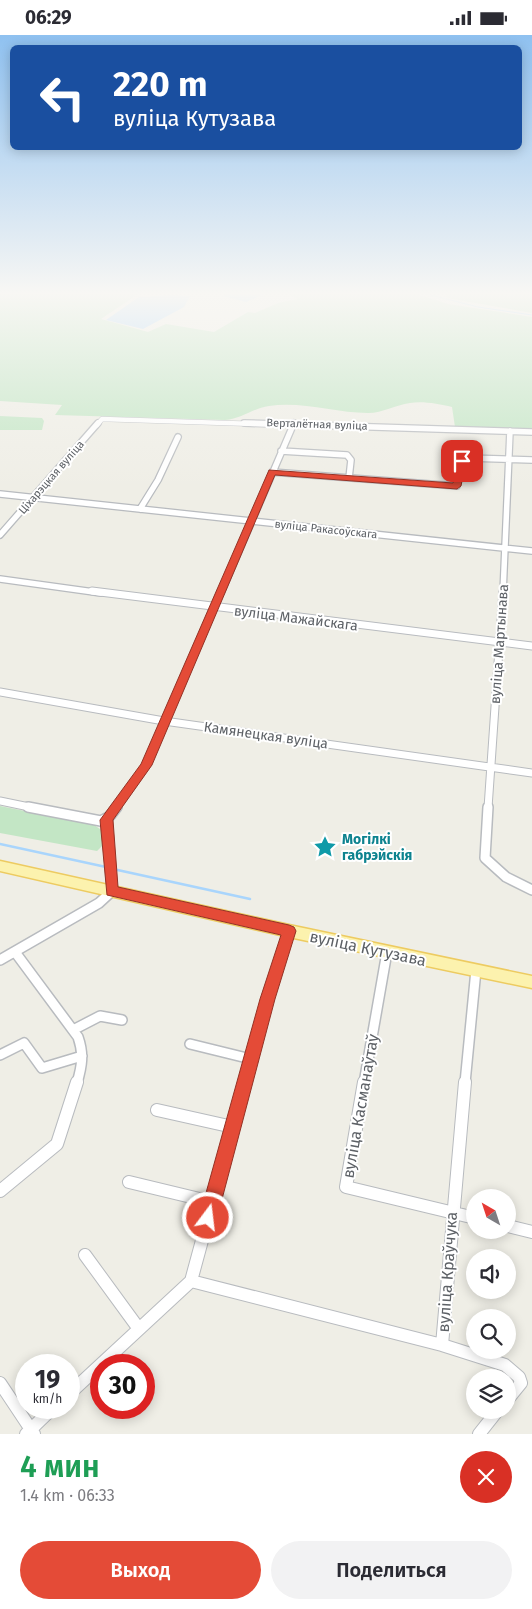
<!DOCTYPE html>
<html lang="ru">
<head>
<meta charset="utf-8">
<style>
  :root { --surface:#fff; --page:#f2f2f3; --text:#2b2b33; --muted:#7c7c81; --accent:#e44b37 }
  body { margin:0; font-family:"Fira Sans",sans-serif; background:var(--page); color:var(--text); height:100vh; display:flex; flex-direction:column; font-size:19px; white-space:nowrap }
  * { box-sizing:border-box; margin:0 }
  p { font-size:16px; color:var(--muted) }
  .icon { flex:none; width:28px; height:28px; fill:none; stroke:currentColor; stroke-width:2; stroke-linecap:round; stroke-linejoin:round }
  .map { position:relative; height:1399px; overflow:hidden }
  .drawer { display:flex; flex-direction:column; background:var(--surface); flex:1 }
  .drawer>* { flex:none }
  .banner { position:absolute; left:10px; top:10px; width:512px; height:105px; border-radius:8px; box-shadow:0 2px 12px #0003; background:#1a4fa0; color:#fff; overflow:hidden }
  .needle { width:32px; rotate:321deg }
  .tools { position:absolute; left:466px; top:1154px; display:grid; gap:10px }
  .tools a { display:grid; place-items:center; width:50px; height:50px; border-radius:50%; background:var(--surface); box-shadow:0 2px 12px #0003; font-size:25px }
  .speed { position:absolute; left:15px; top:1319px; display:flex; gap:10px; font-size:25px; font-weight:700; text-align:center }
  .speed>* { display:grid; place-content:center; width:65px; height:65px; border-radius:50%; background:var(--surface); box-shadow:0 2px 12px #0003; line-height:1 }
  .speed small { font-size:12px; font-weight:400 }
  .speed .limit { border:8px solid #d22; background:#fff; color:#111 }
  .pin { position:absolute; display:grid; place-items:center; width:42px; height:42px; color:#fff; margin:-21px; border-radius:10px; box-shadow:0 2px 8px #0006 }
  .me { position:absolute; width:55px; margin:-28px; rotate:15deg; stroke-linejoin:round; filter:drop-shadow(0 0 4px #0008) }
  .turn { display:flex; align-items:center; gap:18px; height:105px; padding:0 20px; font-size:22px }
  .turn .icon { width:65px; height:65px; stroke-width:2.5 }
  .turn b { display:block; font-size:35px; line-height:42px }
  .round { display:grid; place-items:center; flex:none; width:52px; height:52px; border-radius:26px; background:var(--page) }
  .head { display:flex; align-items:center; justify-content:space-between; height:85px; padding:0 20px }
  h1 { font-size:30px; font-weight:600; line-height:38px; color:#1e9e55 }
  .primary-button { display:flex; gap:10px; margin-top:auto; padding:10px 20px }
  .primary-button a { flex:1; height:58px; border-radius:30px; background:var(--accent); color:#fff; font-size:20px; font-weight:600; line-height:58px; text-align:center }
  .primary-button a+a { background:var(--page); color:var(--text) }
  .status { display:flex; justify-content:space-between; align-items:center; height:35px; padding:0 25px; background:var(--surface); direction:ltr }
  .status svg { height:14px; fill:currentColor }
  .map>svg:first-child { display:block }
</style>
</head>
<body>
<div class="status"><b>06:29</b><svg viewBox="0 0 49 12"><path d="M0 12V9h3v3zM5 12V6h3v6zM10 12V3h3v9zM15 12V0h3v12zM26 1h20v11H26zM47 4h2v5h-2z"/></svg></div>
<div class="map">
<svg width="532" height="1399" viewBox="0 0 532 1399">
  <rect width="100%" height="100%" fill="#efeee6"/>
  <path fill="#c3e6c5" d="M0,257h141l-40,27 47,13 18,-8 48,8 34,-20 7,1 23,-10 19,-4 -12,-7h126l37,12 84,13v113l-77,-3 -3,-20c-13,-3 -29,-6 -42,-4 -15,2 -27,10 -42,10 -33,0 -66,-12 -99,-7 -16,2 -27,13 -44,14l-170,-5 7,-10 -62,-4z
    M447,257h85v21l-85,-15z
    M0,381l42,2 2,3 -2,9h-42z
    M0,771l94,19 9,6 1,13 -7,7 -97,-18z"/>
  <path fill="#a9d5fc" d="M230,257h39l-23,10 -23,-6z
    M171,260l19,1 -6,11 -41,22 -37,-9 33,-23z"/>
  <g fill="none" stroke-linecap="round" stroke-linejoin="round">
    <path stroke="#a9d5fc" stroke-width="1" d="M419,257l59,15 54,8"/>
    <path stroke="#a9d5fc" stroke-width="2.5" d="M0,809l106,23
      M113,834l137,30"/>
    <defs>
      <path id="street-far4" d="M97,390l5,-6 183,6"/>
      <path id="street-far3" d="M244,388l288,9
        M281,416l66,4 4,5 -2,18
        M272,437l185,14 5,-25 6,-3 64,2
        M0,459l532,57
        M140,474l18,-29 20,-43
        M0,500l98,-112
        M0,544l101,14
        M221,558l73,-170
        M503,558l7,-162"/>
      <path id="street-far2" d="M92,556l440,55
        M0,657l164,29 368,52
        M0,766l34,7
        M116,773l30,-42 75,-175
        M488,773l15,-217"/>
      <path id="street-far1" d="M28,772l73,14 9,-5 7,-9
        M488,772l-3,51 21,19 26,13
        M15,917l63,85c6,17 4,29 -1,46
        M0,925l99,-57 13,-12 -5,-71
        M73,995l27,-14 22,4
        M190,1009l61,15
        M0,1020l24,-12 18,25 40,-12
        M244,1048l23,-84 22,-68
        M364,1048l23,-131
        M465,1048l11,-113"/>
      <path id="street" d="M364,1047l-18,105 129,31
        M157,1075l76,17
        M129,1147l83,20
        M0,1156l57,-47 20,-62
        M508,1191l24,6
        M85,1220l54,74
        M191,1246l251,64 63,20 14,12 2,6 -13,16
        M442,1310l23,-263
        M0,1348l34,51
        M69,1359l122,-113 54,-199
        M26,1399l28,-27
        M479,1399l19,-24"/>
      <path id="primary" d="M0,826l289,64 243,51v12l-243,-51 -289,-66z"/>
    </defs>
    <use href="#street-far4" stroke="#b8bbbf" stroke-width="5.5"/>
    <use href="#street-far3" stroke="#b8bbbf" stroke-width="8"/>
    <use href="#street-far2" stroke="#b8bbbf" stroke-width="9"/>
    <use href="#street-far1" stroke="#b8bbbf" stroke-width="12"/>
    <use href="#street" stroke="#b8bbbf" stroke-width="14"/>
    <use href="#primary" stroke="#edcb61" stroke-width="3"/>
    <use href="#street-far4" stroke="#fff" stroke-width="4.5"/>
    <use href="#street-far3" stroke="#fff" stroke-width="5.5"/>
    <use href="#street-far2" stroke="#fff" stroke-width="7"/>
    <use href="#street-far1" stroke="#fff" stroke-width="9"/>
    <use href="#street" stroke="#fff" stroke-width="12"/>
    <use href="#primary" fill="#fcf2ae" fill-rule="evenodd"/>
  </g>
  <linearGradient id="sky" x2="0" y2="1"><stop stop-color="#8fc1f0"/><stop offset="0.57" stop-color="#f8f7f4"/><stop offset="1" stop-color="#f8f7f4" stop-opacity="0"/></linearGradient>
  <rect width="532" height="453" fill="url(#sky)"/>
  <path fill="#e44b37" stroke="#943124" d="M462,424l4,2 -5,25 -4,3 -182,-14 -123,290 -39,55 5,67 171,38 5,2 2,4 -21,68 -58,219 -3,6 -6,2 -6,-2 -3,-6 61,-219 21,-64 -174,-40 -7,-75 41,-56 128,-294 184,13 5,-22z"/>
  <defs>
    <symbol id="sight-bare" viewBox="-9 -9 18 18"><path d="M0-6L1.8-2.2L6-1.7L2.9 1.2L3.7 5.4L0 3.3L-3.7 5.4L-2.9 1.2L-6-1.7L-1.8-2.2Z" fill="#0f9aa8" stroke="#fff" stroke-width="2.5" paint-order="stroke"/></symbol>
  </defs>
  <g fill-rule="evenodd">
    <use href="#sight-bare" x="309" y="796" width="32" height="32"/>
  </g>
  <g text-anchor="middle" stroke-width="4" stroke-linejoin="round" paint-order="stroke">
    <g font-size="11" fill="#5d6166" stroke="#fff">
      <text transform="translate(317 389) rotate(2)" y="4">Верталётная вуліца</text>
      <text transform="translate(51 442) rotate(-49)" y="4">Ціхарэцкая вуліца</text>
      <text transform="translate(326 494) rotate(6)" y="4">вуліца Ракасоўскага</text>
    </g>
    <g font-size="14" fill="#5d6166" stroke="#fff">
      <text transform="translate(296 583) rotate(7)" y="5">вуліца Мажайскага</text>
      <text transform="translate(499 609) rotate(-86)" y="5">вуліца Мартынава</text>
      <text transform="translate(266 700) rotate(8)" y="5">Камянецкая вуліца</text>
    </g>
    <g font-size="14" font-weight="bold" fill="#0d838f" stroke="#fff" text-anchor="start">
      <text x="342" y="809">Могілкі<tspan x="342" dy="16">габрэйскія</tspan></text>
    </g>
    <g font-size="16" fill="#5d6166" stroke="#fff">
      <text transform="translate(368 913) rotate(12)" y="6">вуліца Кутузава</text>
      <text transform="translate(360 1071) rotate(-80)" y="6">вуліца Касманаўтаў</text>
      <text transform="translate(447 1237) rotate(-86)" y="6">вуліца Краўчука</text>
    </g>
  </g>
</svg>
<div class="tools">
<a><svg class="needle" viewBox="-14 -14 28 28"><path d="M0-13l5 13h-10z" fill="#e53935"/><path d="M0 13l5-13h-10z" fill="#7c7c81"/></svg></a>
<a><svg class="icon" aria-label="sound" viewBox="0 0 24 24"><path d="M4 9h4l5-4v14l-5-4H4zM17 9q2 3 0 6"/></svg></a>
<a><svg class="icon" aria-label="search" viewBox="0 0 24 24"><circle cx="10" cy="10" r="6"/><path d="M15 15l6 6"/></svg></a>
<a><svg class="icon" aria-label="layers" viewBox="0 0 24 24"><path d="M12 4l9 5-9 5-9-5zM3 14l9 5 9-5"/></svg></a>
</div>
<div class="speed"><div>19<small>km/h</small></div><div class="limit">30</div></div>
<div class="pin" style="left:462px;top:426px;background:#d93025"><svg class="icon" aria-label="arrive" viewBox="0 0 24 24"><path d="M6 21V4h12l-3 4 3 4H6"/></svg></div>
<svg class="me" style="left:208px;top:1183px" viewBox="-20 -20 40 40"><circle r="17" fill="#e44b37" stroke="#fff" stroke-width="3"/><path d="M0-11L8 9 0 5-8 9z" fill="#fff"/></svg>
<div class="banner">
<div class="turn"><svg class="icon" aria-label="left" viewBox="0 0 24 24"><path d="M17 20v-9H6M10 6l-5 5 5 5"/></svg><div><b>220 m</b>вуліца Кутузава</div></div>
</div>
</div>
<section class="drawer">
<div class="head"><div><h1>4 мин</h1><p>1.4 km · 06:33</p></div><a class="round" style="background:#d93025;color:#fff"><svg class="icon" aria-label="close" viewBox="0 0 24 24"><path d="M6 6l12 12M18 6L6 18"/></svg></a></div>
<div class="primary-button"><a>Выход</a><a>Поделиться</a></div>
</section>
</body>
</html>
